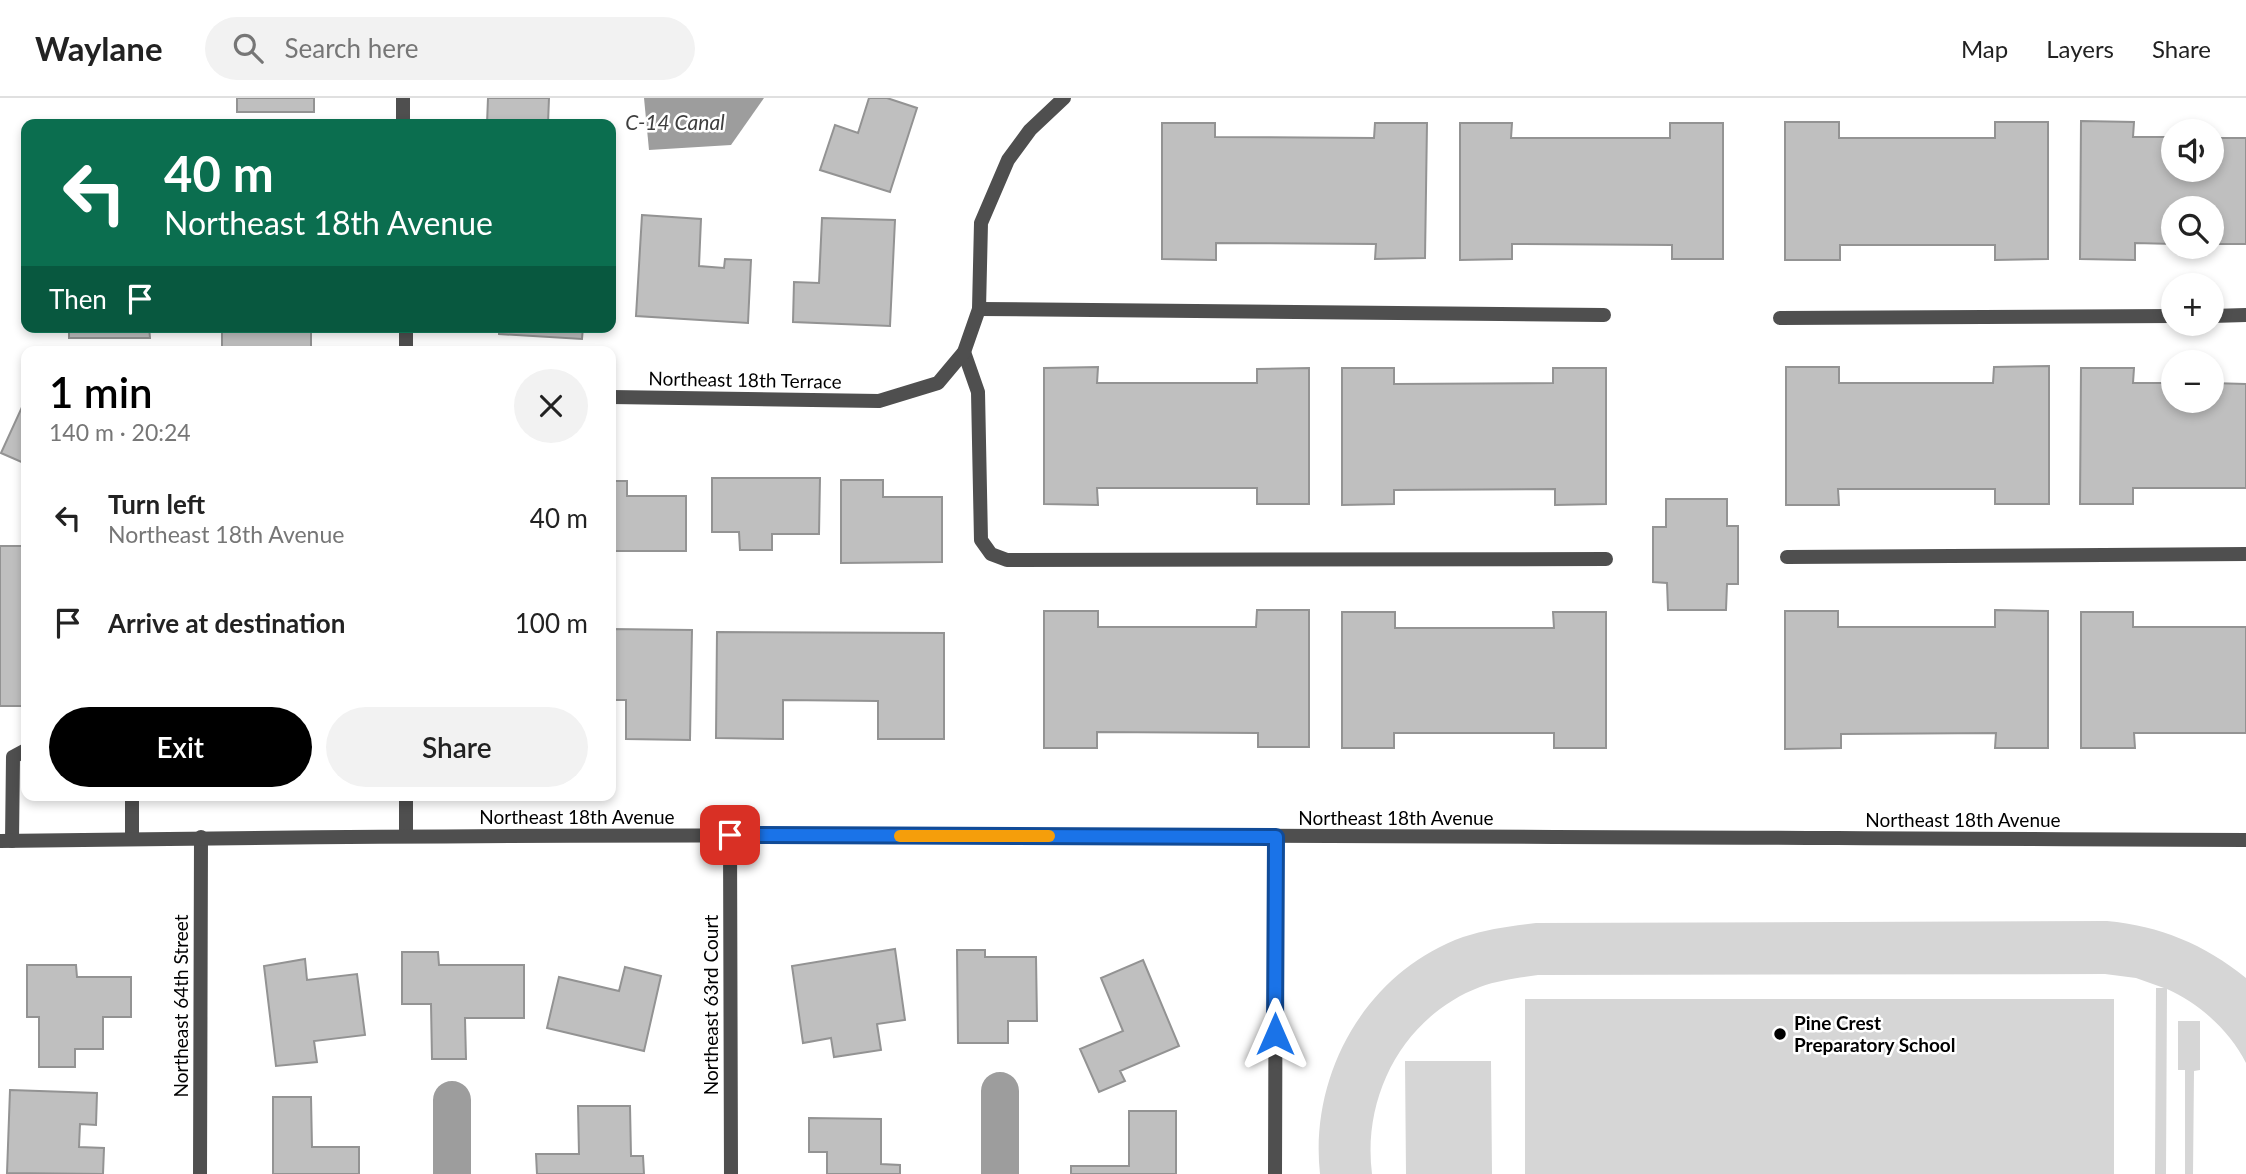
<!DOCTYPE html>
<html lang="en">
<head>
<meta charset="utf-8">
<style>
  :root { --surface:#fff; --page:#f2f2f2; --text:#222; --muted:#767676; --line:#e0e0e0; --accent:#000 }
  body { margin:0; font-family:Lato,sans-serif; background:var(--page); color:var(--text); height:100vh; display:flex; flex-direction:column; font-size:26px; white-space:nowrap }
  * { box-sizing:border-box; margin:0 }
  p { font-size:23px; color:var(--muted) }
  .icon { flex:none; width:38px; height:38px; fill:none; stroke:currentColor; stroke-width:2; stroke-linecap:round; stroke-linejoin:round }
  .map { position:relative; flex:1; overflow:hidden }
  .details { position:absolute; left:21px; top:248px; width:595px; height:455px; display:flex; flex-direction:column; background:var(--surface); border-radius:14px; box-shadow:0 4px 10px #0003 }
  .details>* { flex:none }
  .banner { position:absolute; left:21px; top:21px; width:595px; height:214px; border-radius:14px; box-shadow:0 4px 10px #0003; background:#0b6e4f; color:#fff; overflow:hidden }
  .controls { position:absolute; left:2161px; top:21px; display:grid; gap:14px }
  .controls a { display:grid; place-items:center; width:63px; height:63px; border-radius:50%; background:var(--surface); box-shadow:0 4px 10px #0003; font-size:35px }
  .pin { position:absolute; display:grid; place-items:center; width:60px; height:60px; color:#fff; margin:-30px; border-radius:14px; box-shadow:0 4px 10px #0006 }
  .me { position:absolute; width:77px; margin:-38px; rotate:0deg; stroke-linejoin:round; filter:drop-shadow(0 0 5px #0008) }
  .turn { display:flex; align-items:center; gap:24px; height:147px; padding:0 28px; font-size:32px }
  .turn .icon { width:91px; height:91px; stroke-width:2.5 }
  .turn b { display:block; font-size:49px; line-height:60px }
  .then { display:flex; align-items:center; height:66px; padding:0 28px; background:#0003; gap:14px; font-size:26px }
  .round { display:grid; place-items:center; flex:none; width:74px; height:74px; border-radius:37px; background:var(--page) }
  .overview { display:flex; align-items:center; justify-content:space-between; height:119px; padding:0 28px }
  h1 { font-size:42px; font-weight:600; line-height:52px; color:var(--accent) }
  .cta { display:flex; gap:14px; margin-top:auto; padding:14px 28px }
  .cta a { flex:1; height:80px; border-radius:42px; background:var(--accent); color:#fff; font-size:28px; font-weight:600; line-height:80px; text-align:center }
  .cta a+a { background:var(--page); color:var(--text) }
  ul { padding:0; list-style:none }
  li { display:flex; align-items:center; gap:21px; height:105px; padding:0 28px }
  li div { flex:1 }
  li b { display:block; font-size:26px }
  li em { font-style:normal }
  header { display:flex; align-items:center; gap:42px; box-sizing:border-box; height:98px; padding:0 35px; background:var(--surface); border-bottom:2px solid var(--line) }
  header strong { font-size:33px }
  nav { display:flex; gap:38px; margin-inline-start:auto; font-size:24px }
  .search { width:490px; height:63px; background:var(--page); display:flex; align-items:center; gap:18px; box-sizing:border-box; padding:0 24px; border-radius:38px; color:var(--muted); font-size:26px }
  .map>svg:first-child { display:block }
</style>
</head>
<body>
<header>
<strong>Waylane</strong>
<div class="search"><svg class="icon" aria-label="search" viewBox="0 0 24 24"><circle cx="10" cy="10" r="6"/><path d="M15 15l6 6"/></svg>Search here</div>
<nav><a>Map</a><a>Layers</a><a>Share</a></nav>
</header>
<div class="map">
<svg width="2246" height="1076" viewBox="0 0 2246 1076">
  <rect width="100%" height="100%" fill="#fff"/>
  <path fill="#d6d6d6" d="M2107,823c53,5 97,23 139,57v85c-16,-32 -47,-60 -79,-74l-1,185h-11l1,-186h8l-28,-10 -31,-4 -567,1c-20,3 -39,5 -58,12 -76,29 -118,108 -108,187h-52c-11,-100 46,-202 143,-237 24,-8 47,-11 73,-14z
    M1525,901h589v175h-589z
    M2178,923h22v49l-6,1 -1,103h-8v-104h-7z
    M1405,963h86l1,113h-86z"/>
  <path fill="#9d9d9d" d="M644,0h120l-33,47 -82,5z"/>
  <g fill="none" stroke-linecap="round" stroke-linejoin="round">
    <path stroke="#9d9d9d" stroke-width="38" d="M1000,993v83
      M452,1002v74"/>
  </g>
  <path fill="#bfbfbf" stroke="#939393" stroke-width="2" d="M237,0h77v14h-77z
    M488,0h61l-1,26h-61z
    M869,0h18l30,10 -27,84 -70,-22 15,-45 23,8z
    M2081,23l53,1 -1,15h41v33h38v-32h34v106h-34v-36h-38v36l-39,-1v17l-55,-1z
    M43,24h76v2h-76z
    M1785,24h54v16h156v-16h53v137l-53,1v-15h-155v15h-55z
    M1162,25h53v14l159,1 1,-15h52l-2,135 -50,1 1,-15 -160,-1v17l-54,-1z
    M1460,25h52l-1,15h159v-15h53v136h-51v-14l-160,-1v15l-52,1z
    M642,117l59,4 -2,47 25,2 1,-9 26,1 -3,63 -112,-7z
    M822,120l73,2 -5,106 -97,-4 1,-40 25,1z
    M69,229h80l1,11h-81z
    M222,229h89v25h-89z
    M470,229h113l-1,12 -83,-5v-5z
    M2049,268v138h-54v-15h-157l1,16h-53v-138h53v16h154l1,-16z
    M1098,269l-1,16h160v-14l52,-1v136h-52v-16h-160l1,17 -54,-1v-136z
    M1342,270h52v16l159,-1v-15h53v136l-51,1v-16l-161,1v14l-52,1z
    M2081,270h53l-1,15h41v18h38v-18l34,1v104h-113v16h-53z
    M26,306v60l-25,-11 21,-46 2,1z
    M712,380h108l-1,56h-47v16h-32l-1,-18h-27z
    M841,382h42v17h59v65l-101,1z
    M611,383h16v15h59v55h-75z
    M1666,401h61v27h11v58h-11l-1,26h-58l-1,-27 -14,-1v-55h13z
    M0,448h26v160h-26z
    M1257,512h52v137h-51v-14l-161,-1v16h-53v-137h54v16h158z
    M1995,512l53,1v137h-53l1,-15 -155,1v14l-56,1v-138h53v16h157z
    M1342,514h53v16h159l-1,-16h53v136h-52v-15h-160v15h-52z
    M2081,514h52v15h113v106h-112l1,15h-54z
    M611,531l81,1 -2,110 -64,-1v-39h-15z
    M717,534l227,1v106h-66v-38l-95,-1v39l-67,-1z
    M895,851l10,71 -28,4 4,26 -47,7 -3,-19 -28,5 -11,-77z
    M957,852h28v7h51l1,64h-29v22h-50z
    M402,854h36l1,13h85v53h-59l1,41h-34l-1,-55h-29z
    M305,861l2,21 50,-6 8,61 -51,6 3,21 -41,4 -12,-100z
    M1143,862l36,86 -59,25 5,10 -26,11 -19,-43 43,-18 -22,-53z
    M27,867h49l1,12h54v40h-28v32h-28v18h-36v-50h-12z
    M625,869l36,9 -17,75 -97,-23 12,-51 60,14z
    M10,992l87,3 -1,32 -16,-1 -1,23 25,1 -1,26 -96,-1z
    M273,999h38l1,50h47v27h-86z
    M578,1008h52l1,50h12l1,18h-107l-1,-20h43z
    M1129,1013h47v63h-105v-8h58z
    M809,1020l72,1v45l19,1v9h-73v-22h-18z"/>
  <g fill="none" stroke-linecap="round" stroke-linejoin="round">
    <path stroke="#4f4f4f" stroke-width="14" d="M979,211l625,6
      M2212,218l34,-1
      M1780,220l394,-2
      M964,254l14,40 3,148 10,14 16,6 599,-1
      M1787,459l459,-3
      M132,740v-42
      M12,743l1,-84 13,-7"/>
    <path stroke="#4f4f4f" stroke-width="14" d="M403,0v26
      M406,229v25
      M611,299l268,4 59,-18 26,-31 15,-43 2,-86 27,-63 22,-30 34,-32
      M406,738v-40
      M730,738l1,338
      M200,1076l1,-337
      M1275,1076l1,-337"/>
    <path stroke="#4f4f4f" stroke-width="14" d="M0,743c749,-11 1497,-4 2246,-1"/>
  </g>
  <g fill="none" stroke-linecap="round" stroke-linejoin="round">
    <defs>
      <path id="route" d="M730,737l546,2 -1,197"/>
    </defs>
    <use href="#route" stroke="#114b97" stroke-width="18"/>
    <use href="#route" stroke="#1a73e8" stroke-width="12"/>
    <path stroke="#f59e0b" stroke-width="12" d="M900,738h149"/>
  </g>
  <circle fill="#000" stroke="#fff" stroke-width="2.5" cx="1780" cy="936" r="7"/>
  <g text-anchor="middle" stroke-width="5" stroke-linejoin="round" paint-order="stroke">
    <g font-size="19" fill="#000" stroke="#fff">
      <text transform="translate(745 282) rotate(1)" y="7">Northeast 18th Terrace</text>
      <text x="577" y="726">Northeast 18th Avenue</text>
      <text x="1396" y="727">Northeast 18th Avenue</text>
      <text x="1963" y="729">Northeast 18th Avenue</text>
      <text transform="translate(711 907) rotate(-90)" y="7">Northeast 63rd Court</text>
      <text transform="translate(181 908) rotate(-90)" y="7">Northeast 64th Street</text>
    </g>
    <g font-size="19" font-weight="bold" fill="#000" stroke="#fff" text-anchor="start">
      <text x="1794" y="932">Pine Crest<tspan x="1794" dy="22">Preparatory School</tspan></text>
    </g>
    <g font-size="21" font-style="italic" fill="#3e3e3e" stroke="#fff">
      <text x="675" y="32">C-14 Canal</text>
    </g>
  </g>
</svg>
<div class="controls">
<a><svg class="icon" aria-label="sound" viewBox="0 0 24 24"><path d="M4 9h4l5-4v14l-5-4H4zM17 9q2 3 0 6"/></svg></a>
<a><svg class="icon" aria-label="search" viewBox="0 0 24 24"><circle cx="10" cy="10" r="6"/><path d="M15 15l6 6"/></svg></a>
<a>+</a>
<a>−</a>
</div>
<div class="pin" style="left:730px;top:737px;background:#d93025"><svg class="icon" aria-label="arrive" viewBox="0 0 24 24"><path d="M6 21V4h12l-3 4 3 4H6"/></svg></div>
<svg class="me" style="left:1275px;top:936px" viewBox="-20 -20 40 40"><path d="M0-17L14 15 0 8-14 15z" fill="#1a73e8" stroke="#fff" stroke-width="4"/></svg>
<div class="banner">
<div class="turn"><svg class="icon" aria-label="left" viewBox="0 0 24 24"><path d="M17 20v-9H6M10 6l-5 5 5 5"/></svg><div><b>40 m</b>Northeast 18th Avenue</div></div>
<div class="then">Then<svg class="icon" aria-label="arrive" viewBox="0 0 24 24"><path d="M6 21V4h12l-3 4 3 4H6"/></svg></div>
</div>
<section class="details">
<div class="overview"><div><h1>1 min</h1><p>140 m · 20:24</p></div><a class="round"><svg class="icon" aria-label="close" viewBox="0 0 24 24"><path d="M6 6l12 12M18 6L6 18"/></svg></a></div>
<ul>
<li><svg class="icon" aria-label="left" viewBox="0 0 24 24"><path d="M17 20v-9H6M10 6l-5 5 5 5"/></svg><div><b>Turn left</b><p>Northeast 18th Avenue</p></div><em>40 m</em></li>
<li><svg class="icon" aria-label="arrive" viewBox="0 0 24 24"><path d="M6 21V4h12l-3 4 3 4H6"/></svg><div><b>Arrive at destination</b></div><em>100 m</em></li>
</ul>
<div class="cta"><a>Exit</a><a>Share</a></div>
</section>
</div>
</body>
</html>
